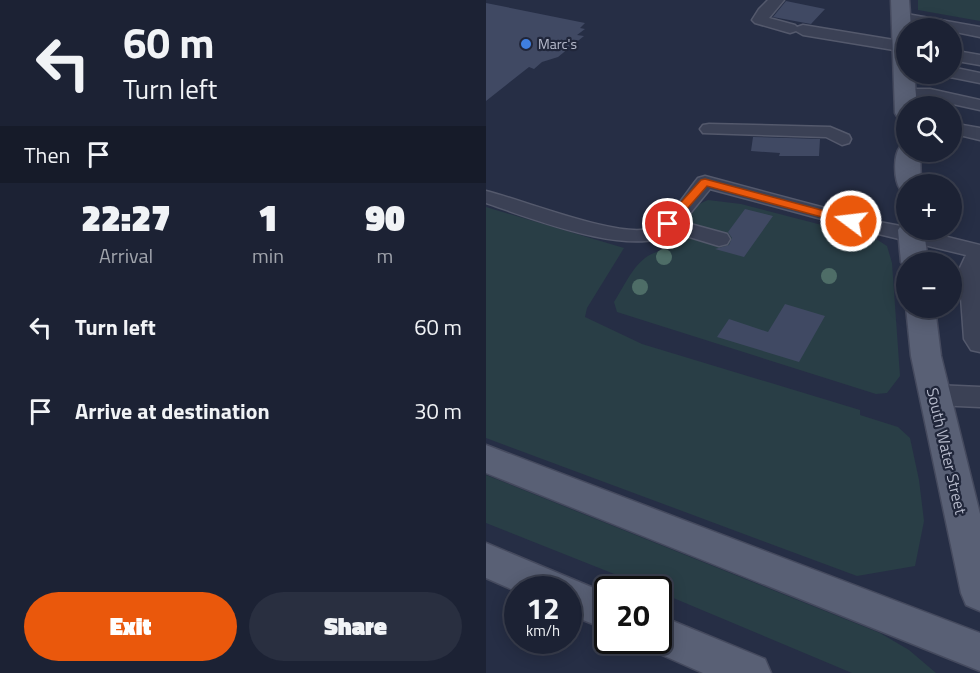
<!DOCTYPE html>
<html lang="en">
<head>
<meta charset="utf-8">
<style>
  :root { --surface:#1c2234; --page:#292f40; --text:#f1f3f6; --muted:#a0a4ac; --line:#3a3f4f; --accent:#ea580c }
  body { margin:0; font-family:"Titillium Web",sans-serif; background:var(--page); color:var(--text); height:100vh; display:flex; flex-direction:column; font-size:22px; white-space:nowrap }
  * { box-sizing:border-box; margin:0 }
  p { font-size:20px; color:var(--muted) }
  .icon { flex:none; width:33px; height:33px; fill:none; stroke:currentColor; stroke-width:2; stroke-linecap:round; stroke-linejoin:round }
  .map { position:relative; flex:1; overflow:hidden }
  .drawer { display:flex; flex-direction:column; background:var(--surface); width:486px }
  .drawer>* { flex:none }
  .banner { background:#1c2234; color:var(--text); overflow:hidden }
  .buttons { position:absolute; left:410px; top:18px; display:grid; gap:12px }
  .buttons a { display:grid; place-items:center; width:66px; height:66px; border-radius:50%; background:var(--surface); box-shadow:0 3px 15px #0003,0 0 0 2px var(--line); font-size:30px }
  .speed { position:absolute; left:18px; top:576px; display:flex; gap:12px; font-size:30px; font-weight:700; text-align:center }
  .speed>* { display:grid; place-content:center; width:78px; height:78px; border-radius:50%; background:var(--surface); box-shadow:0 3px 15px #0003,0 0 0 2px var(--line); line-height:1 }
  .speed small { font-size:15px; font-weight:400 }
  .speed .limit { border:3px solid #111; border-radius:9px; background:#fff; color:#111 }
  .pin { position:absolute; display:grid; place-items:center; width:51px; height:51px; color:#fff; margin:-26px; border:3px solid #fff; border-radius:50%; box-shadow:0 2px 6px #0007 }
  .me { position:absolute; width:66px; margin:-33px; rotate:285deg; stroke-linejoin:round; filter:drop-shadow(0 0 4px #0008) }
  .turn { display:flex; align-items:center; gap:21px; height:126px; padding:0 24px; font-size:27px }
  .turn .icon { width:78px; height:78px; stroke-width:2.5 }
  .turn b { display:block; font-size:42px; line-height:51px }
  .then { display:flex; align-items:center; height:57px; padding:0 24px; background:#0003; gap:12px; font-size:22px }
  .eta { display:flex; justify-content:space-evenly; align-items:center; height:102px; text-align:center }
  .eta b { font-size:36px; font-weight:800; line-height:42px }
  .primary-button { display:flex; gap:12px; margin-top:auto; padding:12px 24px }
  .primary-button a { flex:1; height:69px; border-radius:36px; background:var(--accent); color:#fff; font-size:24px; font-weight:800; line-height:69px; text-align:center }
  .primary-button a+a { background:var(--page); color:var(--text) }
  ul { padding:0; list-style:none }
  li { display:flex; align-items:center; gap:18px; height:84px; padding:0 24px }
  li div { flex:1 }
  li b { display:block; font-size:22px }
  li em { font-style:normal }
  main { display:flex; flex:1; min-height:0 }
  .map>svg:first-child { display:block }
</style>
</head>
<body>
<main>
<section class="drawer">
<div class="banner">
<div class="turn"><svg class="icon" aria-label="left" viewBox="0 0 24 24"><path d="M17 20v-9H6M10 6l-5 5 5 5"/></svg><div><b>60 m</b>Turn left</div></div>
<div class="then">Then<svg class="icon" aria-label="arrive" viewBox="0 0 24 24"><path d="M6 21V4h12l-3 4 3 4H6"/></svg></div>
</div>
<div class="eta">
<div><b>22:27</b><p>Arrival</p></div>
<div><b>1</b><p>min</p></div>
<div><b>90</b><p>m</p></div>
</div>
<ul>
<li><svg class="icon" aria-label="left" viewBox="0 0 24 24"><path d="M17 20v-9H6M10 6l-5 5 5 5"/></svg><div><b>Turn left</b></div><em>60 m</em></li>
<li><svg class="icon" aria-label="arrive" viewBox="0 0 24 24"><path d="M6 21V4h12l-3 4 3 4H6"/></svg><div><b>Arrive at destination</b></div><em>30 m</em></li>
</ul>
<div class="primary-button"><a>Exit</a><a>Share</a></div>
</section>
<div class="map">
<svg width="494" height="673" viewBox="0 0 494 673">
  <rect width="100%" height="100%" fill="#262e45"/>
  <path fill="#293e46" d="M432,0h62v21l-62,-11z
    M222,200l33,4 135,35 11,7 5,17 8,113 -13,17 -11,1 -259,-82 -3,-10c13,-20 25,-52 52,-51 14,-18 19,-43 42,-51z
    M0,207l138,41 -37,60 -2,9 57,27 218,66v5l38,12 12,11 9,42 5,41 -9,45 -58,10 -371,-138z
    M0,475l394,158 29,17 27,23h-84l-193,-81 -1,-2 -6,-1 -166,-66z"/>
  <path fill="#404963" d="M300,1l39,8 -14,15 -38,-7z
    M0,3l99,20 -5,5 5,1 -8,6 7,1 -26,21 -16,5 -8,7 -5,-2 -43,34z
    M267,137l67,2 -1,17h-40l1,-3 -29,-2z
    M259,209l28,7 -29,41 -29,-8 14,-4 3,-7 -4,-6z
    M299,304l40,12 -26,46 -82,-25 12,-18 39,13z"/>
  <g fill="none" stroke-linecap="round" stroke-linejoin="round">
    <defs>
      <path id="minor" d="M282,0h16l-15,18 26,7 2,2 6,-2 103,17v10l-103,-17 -7,-4 -6,2 -35,-10 -3,-3 7,-11z
        M415,13l79,14v10l-29,-6v-3h-17l-38,-7 -3,-3z
        M465,50l29,5v10l-29,-5z
        M465,67l29,6v10l-35,-7 -1,-2h7z
        M419,89h25l50,11v10l-50,-11 -31,-1 -3,-4 3,-4z
        M465,123l29,5v12l-29,-7z
        M223,124l121,3 19,8 2,4 -2,4 -7,2 -16,-8 -123,-4 -3,-4 3,-4z
        M219,176l169,45 32,6v3h13l61,15v107l-9,-2 -7,-11 -5,-69 7,-15 -100,-24 -156,-42 -27,33 44,12 3,5 -3,5 -8,2 -46,-14c-38,28 -145,-15 -187,-29v-12c34,8 136,49 165,37 19,-8 34,-34 47,-50z
        M449,385l45,2v20l-45,-2 -9,-3 -4,-7 4,-7z"/>
      <path id="major" d="M405,0h18l2,28h-5v46h8l3,32h-11v14l-8,-2 -3,-5z
        M420,145v7h14l1,32h-15v7l-6,-2c-6,-9 -7,-33 0,-42z
        M420,223v7h18l4,32h-22v6l-5,-6 -3,-32 4,-6z
        M420,307l29,1 6,48 39,158v97l-14,-6 -5,-12 -50,-237z
        M0,445l494,188v38l-494,-198z
        M0,543l122,51v36l-40,-16v-24h-50v2l-32,-14z
        M172,615l107,44 6,14h-68l-59,-26 -3,-7h17z"/>
    </defs>
    <use href="#minor" stroke="#54596c" stroke-width="3"/>
    <use href="#major" stroke="#454a5e" stroke-width="3"/>
    <use href="#minor" fill="#3b4155" fill-rule="evenodd"/>
    <use href="#major" fill="#596075" fill-rule="evenodd"/>
  </g>
  <g fill="#4e6d67">
    <circle cx="178" cy="257" r="8"/>
    <circle cx="343" cy="276" r="8"/>
    <circle cx="154" cy="287" r="8"/>
  </g>
  <path fill="#ea580c" stroke="#983908" stroke-width="1.5" d="M219,179l150,40 2,2 -6,4 -144,-39 -35,40h-8v-5l37,-41z"/>
  <circle fill="#3f7fe0" stroke="#20263a" stroke-width="2" cx="40" cy="44" r="6"/>
  <g text-anchor="middle" stroke-width="4.5" stroke-linejoin="round" paint-order="stroke">
    <g font-size="14" fill="#b9bdce" stroke="#20263a" text-anchor="start">
      <text x="52" y="49">Marc's</text>
    </g>
    <g font-size="16" fill="#b9bdce" stroke="#20263a">
      <text transform="translate(461 451) rotate(77)" y="6">South Water Street</text>
    </g>
  </g>
</svg>
<div class="buttons">
<a><svg class="icon" aria-label="sound" viewBox="0 0 24 24"><path d="M4 9h4l5-4v14l-5-4H4zM17 9q2 3 0 6"/></svg></a>
<a><svg class="icon" aria-label="search" viewBox="0 0 24 24"><circle cx="10" cy="10" r="6"/><path d="M15 15l6 6"/></svg></a>
<a>+</a>
<a>−</a>
</div>
<div class="speed"><div>12<small>km/h</small></div><div class="limit">20</div></div>
<div class="pin" style="left:182px;top:224px;background:#d93025"><svg class="icon" aria-label="arrive" viewBox="0 0 24 24"><path d="M6 21V4h12l-3 4 3 4H6"/></svg></div>
<svg class="me" style="left:365px;top:221px" viewBox="-20 -20 40 40"><circle r="17" fill="#ea580c" stroke="#fff" stroke-width="3"/><path d="M0-11L8 9 0 5-8 9z" fill="#fff"/></svg>
</div>
</main>
</body>
</html>
